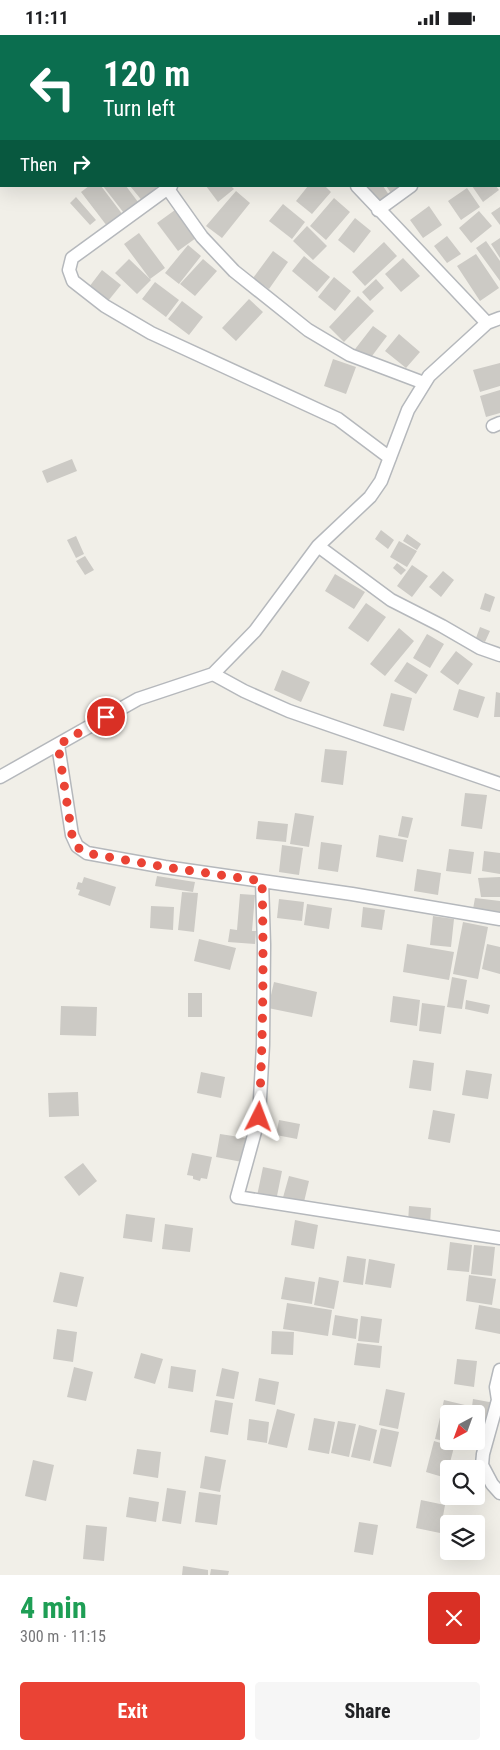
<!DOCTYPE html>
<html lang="en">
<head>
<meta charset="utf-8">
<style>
  :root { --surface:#fff; --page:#f6f6f6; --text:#202124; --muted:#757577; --accent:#ea4335 }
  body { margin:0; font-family:"Roboto Condensed",sans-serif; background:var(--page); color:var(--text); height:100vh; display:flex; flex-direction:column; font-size:19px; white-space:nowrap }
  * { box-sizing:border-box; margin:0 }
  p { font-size:16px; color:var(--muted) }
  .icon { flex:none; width:28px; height:28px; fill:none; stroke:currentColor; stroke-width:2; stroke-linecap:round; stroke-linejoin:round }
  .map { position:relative; height:1540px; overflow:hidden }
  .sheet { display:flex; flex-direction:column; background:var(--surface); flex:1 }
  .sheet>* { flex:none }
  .top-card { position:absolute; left:0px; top:0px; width:500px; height:152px; box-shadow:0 5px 20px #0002; background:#0b6e4f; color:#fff; overflow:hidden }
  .needle { width:32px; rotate:221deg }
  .fabs { position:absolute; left:440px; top:1370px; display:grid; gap:10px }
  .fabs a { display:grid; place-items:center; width:45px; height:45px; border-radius:5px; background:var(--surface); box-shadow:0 5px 20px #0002; font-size:25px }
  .pin { position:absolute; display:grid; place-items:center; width:42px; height:42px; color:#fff; margin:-21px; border:2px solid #fff; border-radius:50%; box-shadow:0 1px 5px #0007 }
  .me { position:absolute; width:55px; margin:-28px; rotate:3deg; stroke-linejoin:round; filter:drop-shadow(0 0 4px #0008) }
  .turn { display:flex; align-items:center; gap:18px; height:105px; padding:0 20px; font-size:22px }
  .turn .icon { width:65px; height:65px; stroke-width:2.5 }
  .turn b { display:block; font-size:35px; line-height:42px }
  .then { display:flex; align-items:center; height:48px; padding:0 20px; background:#0003; gap:10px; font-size:19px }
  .round { display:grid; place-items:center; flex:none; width:52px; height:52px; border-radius:5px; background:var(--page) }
  .headline { display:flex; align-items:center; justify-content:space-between; height:85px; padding:0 20px }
  h1 { font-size:30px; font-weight:700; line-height:38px; color:#1e9e55 }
  .primary-button { display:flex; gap:10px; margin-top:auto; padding:10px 20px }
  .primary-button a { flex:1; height:58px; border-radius:5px; background:var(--accent); color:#fff; font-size:20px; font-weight:700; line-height:58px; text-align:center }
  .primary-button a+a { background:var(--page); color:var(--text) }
  .status { display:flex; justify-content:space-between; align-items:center; height:35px; padding:0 25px; background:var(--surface); direction:ltr }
  .status svg { height:14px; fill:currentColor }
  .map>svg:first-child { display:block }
</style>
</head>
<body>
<div class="status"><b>11:11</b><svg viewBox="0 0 49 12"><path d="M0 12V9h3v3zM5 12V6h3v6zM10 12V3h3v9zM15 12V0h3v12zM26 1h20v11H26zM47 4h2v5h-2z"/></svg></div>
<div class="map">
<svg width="500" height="1540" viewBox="0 0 500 1540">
  <rect width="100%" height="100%" fill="#f1efe8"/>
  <path fill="#cccac5" d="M89,151h12l22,29 -16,11 -26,-34z
    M103,151h23l15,20 -14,11z
    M130,151h25l4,5 -15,12z
    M206,151h25l3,3 -16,13z
    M308,151h17l6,6 -19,22 -16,-13z
    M361,151h22l6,9 -16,10z
    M386,151h14l-9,7z
    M472,151h24l3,4 -16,12z
    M467,153l13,19 -19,13 -13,-19z
    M236,156l14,12 -28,35 -16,-12z
    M76,162l20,23 -6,5 -20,-22z
    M334,163l16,14 -24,28 -16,-14z
    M283,169l22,18 -13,17 -23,-18z
    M429,171l13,19 -19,13 -13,-18z
    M500,172v18l-9,-12z
    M175,175l21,28 -18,13 -21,-28z
    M479,176l13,15 -21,17 -12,-15z
    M355,183l16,13 -17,22 -16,-13z
    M307,191l20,20 -14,14 -20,-19z
    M139,198l26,35 -15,11 -26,-35z
    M447,201l14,18 -14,9 -13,-17z
    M500,203v20l-9,-14z
    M486,206l14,20v20l-24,-33z
    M384,207l13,14 -32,30 -13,-14z
    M188,210l13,11 -22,28 -14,-11z
    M273,216l15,11 -19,27 -16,-11z
    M476,219l23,34 -19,13 -23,-35z
    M304,221l26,21 -13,15 -25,-21z
    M403,223l17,18 -19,16 -16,-18z
    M129,224l22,21 -14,14 -22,-21z
    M203,224l14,12 -22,25 -15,-12z
    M102,235l19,15 -13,16 -19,-14z
    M334,242l17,14 -16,20 -17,-14z
    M376,244l8,9 -14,13 -8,-9z
    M155,247l24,18 -13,17 -24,-18z
    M358,261l16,15 -30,31 -15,-15z
    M249,264l14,13 -27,29 -14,-13z
    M182,266l21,16 -14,18 -21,-16z
    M373,291l14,10 -21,28 -14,-11z
    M399,299l21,18 -14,16 -21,-17z
    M333,324l23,8 -10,27 -22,-8z
    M500,328v23l-20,6 -7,-22z
    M500,355v23l-14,4 -6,-21z
    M72,424l5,12 -30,12 -5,-12z
    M381,495l13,10 -6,9 -13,-10z
    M407,499l14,10 -4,6 -14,-9z
    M76,501l8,18 -8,4 -9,-18z
    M399,506l18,10 -10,16 -17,-10z
    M85,521l9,14 -9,5 -9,-14z
    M397,528l9,7 -5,5 -8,-7z
    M412,530l16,11 -16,21 -15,-11z
    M443,536l11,9 -13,17 -12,-10z
    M335,539l30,18 -11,17 -29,-18z
    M485,558l10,4 -5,15 -10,-3z
    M366,568l20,14 -18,25 -20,-14z
    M480,592l10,4 -5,11 -9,-4z
    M399,593l15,13 -29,35 -15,-12z
    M427,599l17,10 -14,24 -17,-10z
    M456,616l17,13 -15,21 -18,-13z
    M407,627l21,13 -12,19 -22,-13z
    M282,635l28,12 -9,20 -27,-12z
    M459,654l26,8 -7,21 -25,-8z
    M496,657l4,1v24h-6z
    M391,658l21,5 -8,33 -21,-5z
    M325,714l22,2 -4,34 -22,-3z
    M465,758l22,2 -5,34 -21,-3z
    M295,778l19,3 -5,31 -19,-3z
    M402,781l11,2 -5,20 -10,-2z
    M258,786l30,3 -2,18 -30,-3z
    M379,800l28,5 -4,22 -27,-5z
    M321,807l21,3 -4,27 -20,-3z
    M282,810l21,3 -4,27 -20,-3z
    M449,814l25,3 -3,22 -25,-3z
    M484,816l16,2v21l-18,-3z
    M417,834l24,4 -3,22 -24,-4z
    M157,841l38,6 -2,10 -38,-6z
    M84,842l32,10 -6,19 -32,-11 2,-5 -4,-1 2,-7 4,1z
    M500,842v20h-19l-3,-19z
    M182,857l16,1 -4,39 -16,-2z
    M240,859l15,1 -3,36h4l-1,13 -27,-2 2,-13 7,1z
    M475,863l25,3v11l-27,-3z
    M279,864l25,3 -2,19 -25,-3z
    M307,869l25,4 -3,21 -25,-4z
    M151,871l23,1 -1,23 -23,-2z
    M363,872l22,3 -3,20 -21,-3z
    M433,881l21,3 -3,28 -21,-2z
    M463,887l25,5 -10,52 -25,-5z
    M199,904l37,9 -6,22 -36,-9z
    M407,909l47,8 -5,28 -46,-8z
    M487,909l13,3v27l-18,-5z
    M452,942l15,3 -5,29 -15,-2z
    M274,947l43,10 -5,25 -44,-9z
    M188,958h14v24h-14z
    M393,961l27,4 -3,26 -27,-4z
    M466,965l24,5 -2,9 -23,-5z
    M422,968l23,3 -4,28 -22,-3z
    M61,971l36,1 -1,29 -36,-1z
    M413,1025l21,3 -3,28 -22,-3z
    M466,1035l26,4 -4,25 -26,-4z
    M201,1037l24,5 -4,21 -24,-5z
    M78,1057l1,24 -30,1 -1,-24z
    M433,1075l22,4 -5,29 -22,-4z
    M279,1085l21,4 -3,15 -21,-4z
    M220,1099l26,4 -4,24 -26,-5z
    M192,1118l20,4 -5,22 -6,-1 -1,3 -7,-2v-3l-6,-1z
    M83,1128l14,18 -18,15 -15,-19z
    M263,1132l19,4 -6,30 -19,-5z
    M289,1141l20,5 -6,25 -21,-5z
    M409,1171l22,2 -1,17 -22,-2z
    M126,1179l29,4 -3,24 -29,-4z
    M295,1185l23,5 -4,24 -23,-4z
    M165,1189l28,4 -3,24 -28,-3z
    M450,1207l22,3 -3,27 -22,-2z
    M474,1210l21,2 -3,29 -21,-2z
    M347,1221l19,3 -3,26 -20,-3z
    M369,1224l26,5 -4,24 -26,-4z
    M60,1237l24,5 -7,30 -24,-5z
    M469,1240l27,4 -4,26 -26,-4z
    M285,1242l30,5 -3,22 -31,-5z
    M319,1242l20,4 -5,28 -20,-4z
    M287,1268l45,7 -4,26 -45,-7z
    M479,1270l21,4v25l-25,-5z
    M335,1280l23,4 -2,20 -24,-4z
    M361,1281l21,3 -3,24 -21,-2z
    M57,1294l20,3 -4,30 -20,-3z
    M272,1296l22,1 -1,23 -22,-1z
    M357,1308l25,3 -2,22 -26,-3z
    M141,1318l22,6 -8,25 -21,-6z
    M457,1324l20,2 -3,26 -20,-3z
    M171,1331l25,4 -3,22 -25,-4z
    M74,1332l19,5 -7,29 -19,-4z
    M222,1333l17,4 -5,27 -18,-3z
    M259,1343l20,4 -4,23 -20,-4z
    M386,1354l19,4 -7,36 -19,-4z
    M473,1364l27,5 -2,22 -22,-4v-8h-5z
    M215,1365l18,3 -5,32 -18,-3z
    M444,1365l25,6 -1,8h-19v28l-14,-3z
    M277,1374l18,5 -8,34 -19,-4z
    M314,1383l21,4 -6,32 -21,-4z
    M249,1384l20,3 -2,21 -20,-3z
    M338,1386l18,3 -7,33 -18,-4z
    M359,1390l18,5 -7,31 -19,-4z
    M381,1393l18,4 -8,35 -18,-4z
    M476,1400l7,1 -1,12 -16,-1v-6h10z
    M434,1406l20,6 -8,31 -20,-6z
    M449,1406h12v4z
    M137,1414l24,3 -3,26 -25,-4z
    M205,1421l21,4 -6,32 -20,-4z
    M33,1425l21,5 -8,36 -21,-5z
    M167,1453l19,3 -5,33 -19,-3z
    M199,1457l22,3 -4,30 -22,-3z
    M129,1462l30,5 -3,20 -30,-5z
    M421,1465l24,5 -5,28 -24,-5z
    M359,1487l19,3 -5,30 -19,-3z
    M86,1490l21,2 -3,34 -21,-2z
    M183,1531l25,4v5h-26z
    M211,1534l18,2 -1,4h-18z"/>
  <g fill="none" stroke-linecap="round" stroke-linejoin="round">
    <defs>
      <path id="minor" d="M418,0l1,1
        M121,1l2,-1
        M370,1l2,-1
        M0,87l1,-1
        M499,88l1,-1
        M499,120l1,2
        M171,151l-99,72 -3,12 4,11 32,25 46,27 187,86 52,39
        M357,151l130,137
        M168,154l34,48 32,34 74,59 42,25 74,28
        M378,175l33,-24
        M493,391l7,-3
        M318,511l73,54 51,26 38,22 20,7
        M213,639l31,17 45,20 211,73
        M58,710l14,90 5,11 10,7 78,14 187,27 148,25
        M0,742l138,-78 75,-25 42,-43 63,-85 52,-49 11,-16 27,-71 21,-34 58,-53 13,-5
        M262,846l2,64 -1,100 -4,72 -22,80 263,41
        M500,1335l-4,17 2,13 -15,54 -1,11 10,19 8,9"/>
    </defs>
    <use href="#minor" stroke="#b5b8bc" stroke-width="15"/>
    <use href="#minor" stroke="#fff" stroke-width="12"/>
  </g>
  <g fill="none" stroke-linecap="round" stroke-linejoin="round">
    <path stroke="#ea4335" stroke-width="9" stroke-dasharray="0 16.2" d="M106,682l-48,28 14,90 5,12 9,6 79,14 97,14c2,79 1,157 -3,236"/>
  </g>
</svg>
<div class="fabs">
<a><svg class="needle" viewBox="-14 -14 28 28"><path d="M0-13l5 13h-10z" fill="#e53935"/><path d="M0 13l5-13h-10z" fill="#757577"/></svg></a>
<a><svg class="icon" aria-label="search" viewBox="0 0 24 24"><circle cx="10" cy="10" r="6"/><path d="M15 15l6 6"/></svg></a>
<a><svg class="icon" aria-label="layers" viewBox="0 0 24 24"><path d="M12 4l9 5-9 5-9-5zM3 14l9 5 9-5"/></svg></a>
</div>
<div class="pin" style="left:106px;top:682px;background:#d93025"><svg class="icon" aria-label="arrive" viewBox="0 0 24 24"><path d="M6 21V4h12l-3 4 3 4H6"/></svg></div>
<svg class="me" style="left:259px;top:1082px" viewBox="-20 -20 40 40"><path d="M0-17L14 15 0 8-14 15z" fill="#ea4335" stroke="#fff" stroke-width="4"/></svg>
<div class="top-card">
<div class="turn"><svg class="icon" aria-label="left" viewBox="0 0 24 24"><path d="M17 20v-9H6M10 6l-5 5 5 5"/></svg><div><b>120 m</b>Turn left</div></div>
<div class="then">Then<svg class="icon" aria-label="right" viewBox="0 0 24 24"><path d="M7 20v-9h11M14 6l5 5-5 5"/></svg></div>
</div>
</div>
<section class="sheet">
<div class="headline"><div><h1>4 min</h1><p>300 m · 11:15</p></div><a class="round" style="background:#d93025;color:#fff"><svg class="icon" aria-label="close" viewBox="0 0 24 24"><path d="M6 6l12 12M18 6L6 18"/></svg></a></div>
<div class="primary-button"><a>Exit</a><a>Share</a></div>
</section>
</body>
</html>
